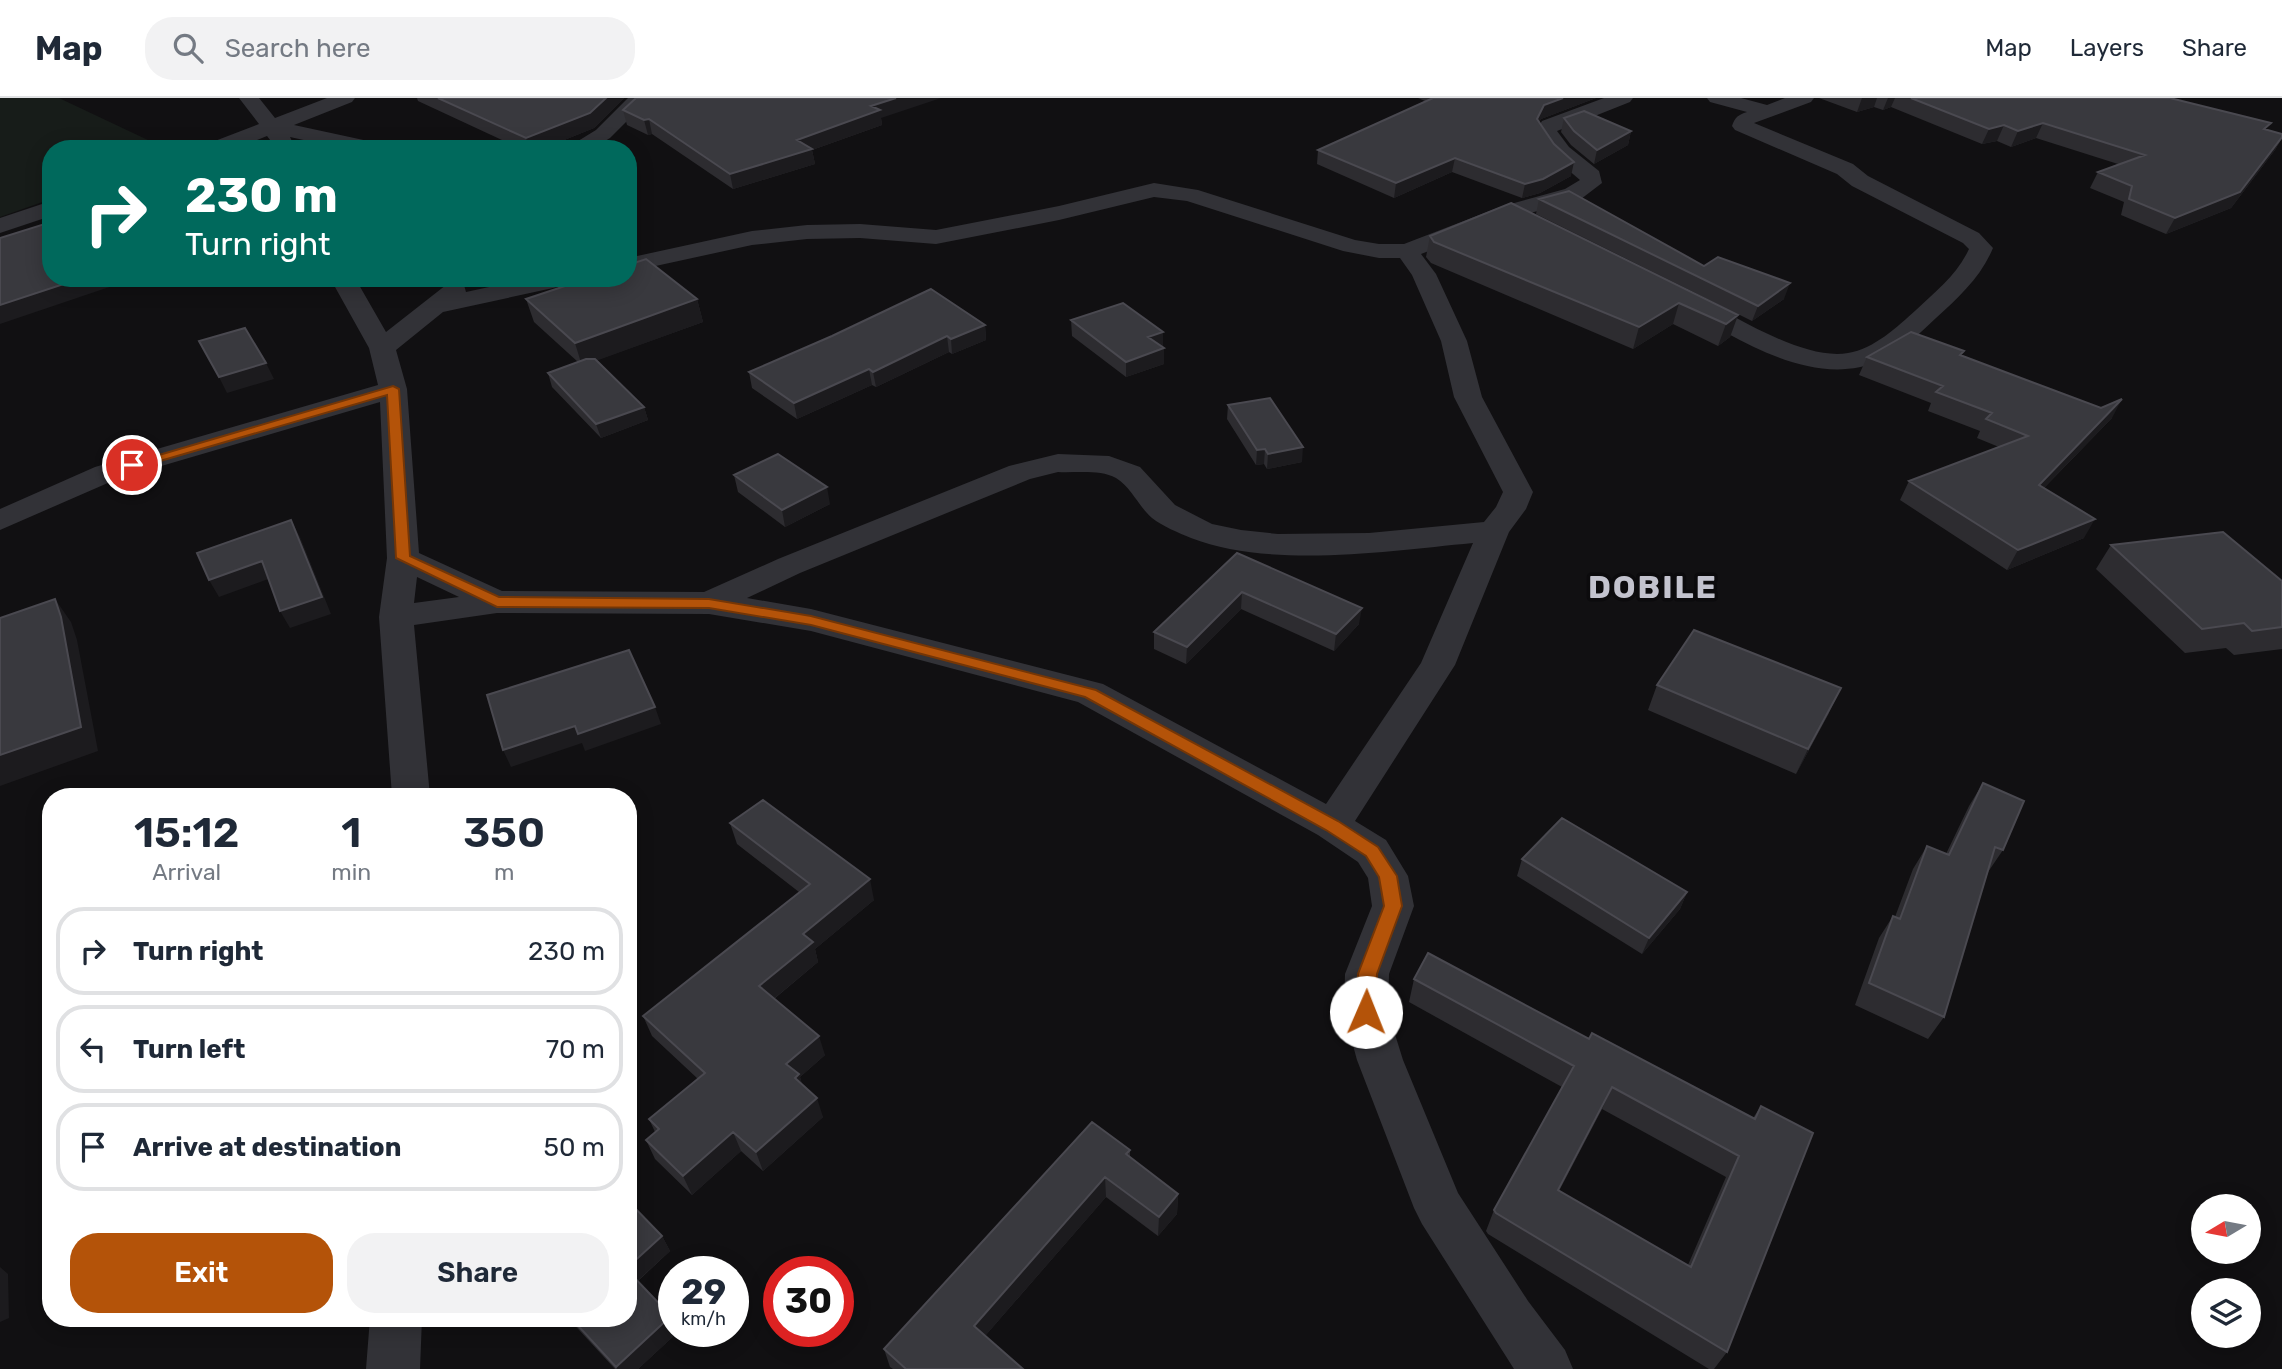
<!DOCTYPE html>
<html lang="en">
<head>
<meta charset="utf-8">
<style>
  :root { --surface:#fff; --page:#f2f2f3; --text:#1f2937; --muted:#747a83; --line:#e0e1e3; --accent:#b45309 }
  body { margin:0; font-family:Rubik,sans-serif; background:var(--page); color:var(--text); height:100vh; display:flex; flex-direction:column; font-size:26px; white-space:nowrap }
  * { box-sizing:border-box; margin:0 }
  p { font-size:23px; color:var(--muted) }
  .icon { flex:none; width:38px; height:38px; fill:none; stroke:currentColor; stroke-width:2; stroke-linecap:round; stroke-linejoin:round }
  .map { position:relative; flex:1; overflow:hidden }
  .side { position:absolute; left:42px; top:690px; width:595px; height:539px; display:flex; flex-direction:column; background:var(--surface); border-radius:28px; box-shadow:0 4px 18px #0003 }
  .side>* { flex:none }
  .hud { position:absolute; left:42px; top:42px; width:595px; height:147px; border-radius:28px; box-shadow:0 4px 18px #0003; background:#00695c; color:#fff; overflow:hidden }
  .needle { width:46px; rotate:260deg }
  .buttons { position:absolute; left:2191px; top:1096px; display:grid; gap:14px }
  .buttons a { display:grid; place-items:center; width:70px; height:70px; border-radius:50%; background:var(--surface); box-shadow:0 4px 18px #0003; font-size:35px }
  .speed { position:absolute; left:658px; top:1158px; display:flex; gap:14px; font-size:35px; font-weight:700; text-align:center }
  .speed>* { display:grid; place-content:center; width:91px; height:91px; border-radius:50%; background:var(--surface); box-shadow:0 4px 18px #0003; line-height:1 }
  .speed small { font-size:18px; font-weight:400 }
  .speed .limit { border:10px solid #d22; background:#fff; color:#111 }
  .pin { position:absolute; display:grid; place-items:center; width:60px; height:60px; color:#fff; margin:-30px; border:4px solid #fff; border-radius:50%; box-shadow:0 2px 7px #0007 }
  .me { position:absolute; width:77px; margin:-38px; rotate:1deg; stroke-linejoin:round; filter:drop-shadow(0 0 5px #0008) }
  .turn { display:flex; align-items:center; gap:24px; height:147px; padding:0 28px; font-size:32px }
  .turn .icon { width:91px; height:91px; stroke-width:2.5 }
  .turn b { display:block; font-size:49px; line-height:60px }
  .eta { display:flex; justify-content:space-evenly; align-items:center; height:119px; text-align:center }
  .eta b { font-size:42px; font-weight:600; line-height:49px }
  .primary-button { display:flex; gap:14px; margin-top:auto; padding:14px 28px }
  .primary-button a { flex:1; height:80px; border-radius:28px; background:var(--accent); color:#fff; font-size:28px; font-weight:600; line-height:80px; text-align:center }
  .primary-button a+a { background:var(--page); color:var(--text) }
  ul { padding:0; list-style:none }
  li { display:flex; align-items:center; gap:21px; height:88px; margin:0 14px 10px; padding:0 14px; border:4px solid var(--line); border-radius:28px }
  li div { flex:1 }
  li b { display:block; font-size:26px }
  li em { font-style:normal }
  header { display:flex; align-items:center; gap:42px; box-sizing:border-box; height:98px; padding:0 35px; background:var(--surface); border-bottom:2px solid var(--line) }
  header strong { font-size:33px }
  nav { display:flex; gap:38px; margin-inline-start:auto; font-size:24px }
  .search { width:490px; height:63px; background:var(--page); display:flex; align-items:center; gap:18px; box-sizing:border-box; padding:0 24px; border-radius:28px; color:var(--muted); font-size:26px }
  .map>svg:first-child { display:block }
</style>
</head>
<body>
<header>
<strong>Map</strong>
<div class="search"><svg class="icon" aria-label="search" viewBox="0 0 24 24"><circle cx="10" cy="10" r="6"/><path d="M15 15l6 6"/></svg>Search here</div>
<nav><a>Map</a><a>Layers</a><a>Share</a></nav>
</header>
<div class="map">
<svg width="2282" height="1271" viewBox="0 0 2282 1271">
  <rect width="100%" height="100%" fill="#111012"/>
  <path fill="#171c19" d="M0,0h59l108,51h-116v50l-51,18z"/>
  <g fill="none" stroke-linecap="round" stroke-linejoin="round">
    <path fill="#323237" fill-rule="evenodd" d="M239,0h20l16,20 52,-20h28l-3,4 -58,23 88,19 3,5h-41l-54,-12 6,12h-19l-10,-13 -32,13h-31l3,-5 52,-20z
      M628,0h22l-40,40 -18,11h-27l31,-19z
      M1604,0h29l-3,4 -73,29 12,16 30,24 3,12 -21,16 -65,18 -95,37 15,20 31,67 15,56 51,95 -7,17 -17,23 -54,133 -100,156 31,19 22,36 6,30 -25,68 -1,38 15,48 55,133 70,108 37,49 8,19h-59l-92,-145 -8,-16 -57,-148 -13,-48 1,-38 27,-68 -4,-28 -10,-16 -40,-27 -240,-133 -267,-71 -102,-17 -212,-1 -83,12 16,171h-38l-13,-179 8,-59 -7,-156 -263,77 -117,51v-21l95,-42 283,-82 -9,-37 -39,-70h25l31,54 60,-47 9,-3 9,3 2,7 65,-14h48l-3,5 -133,29 -47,38 11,39 12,164 83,38 202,1 74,-33 231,-93 49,-12 51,2 31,11 35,38 37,19 29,6 37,4 91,-1 115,-11 12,-15 7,-15 -49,-95 -13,-56 -29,-66 -12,-17h-21l-36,-7 -156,-50 -33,-4 -95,23 -123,24 -76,-6 -53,1 -55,6 -124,27v-14l124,-27 55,-6 53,-1 76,6 123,-24 95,-23 44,7 157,50 24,4h25l96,-37 65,-18 15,-9 -27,-23 -17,-26 6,-10zM1058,374c18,1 42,-3 58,6 15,9 23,29 36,40 10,8 27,15 39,20 81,31 197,13 282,5l-52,120 -95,141 -223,-120 -292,-75 -64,-11 53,-25 230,-94zM417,479l42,20 -45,6z
      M1707,0h34l26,7 18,-7h29l-3,4 -57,21 99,41 15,12 111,57 14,15c-12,29 -34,49 -57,70 -17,16 -34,33 -55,42 -67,31 -144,-22 -201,-53l-4,-5 4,-5 9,-3 9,3c38,20 107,64 150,56 26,-4 49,-26 68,-43 20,-19 41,-35 53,-61l-6,-6 -111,-57 -15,-12 -102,-44 -3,-4c3,-9 6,-11 15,-14l-37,-10z
      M51,103v15l-51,17v-15z
      M370,1220h52l-2,51h-54z"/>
  </g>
  <path fill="#2d2c30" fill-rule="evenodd" d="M417,0h207l-30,30 -52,21h-21l-103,-48z
    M1418,0h178l-55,21 -2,3 32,54 -31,17 -18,5 -70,-26 -58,26 -77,-34 1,-14 107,-49z
    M1819,0h351l112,36v4l-7,12 -44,58 -65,26 -45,-19 3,-13 -34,-14 8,-16 20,-8 -82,-26 -25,9 -14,-6 -15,3 -91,-37 -8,3 -9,-3 -17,5z
    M623,12l258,8 1,7 -70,25 3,14 -82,25 -81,-55 -4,1 -21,-10z
    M1564,20l67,13 -3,14 -34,19 -23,-19 -10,-13z
    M1539,101l165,67 80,33 -32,22 -216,-107z
    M1430,138l308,79 -8,22 -12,9 -45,-22 -40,25 -202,-86 -5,-6z
    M526,201h171l6,23 -106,38 47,47 4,13 -47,18 -49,-51 -4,-14 30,-11 -44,-40z
    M1071,222l93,28v16l-38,13 -54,-41z
    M985,227l1,15 -34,14 -3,-2 -73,35 -4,-2 -75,34 -45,-31 -3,-16z
    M1962,257l150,63 -68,70 40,50 -77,32 -107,-70 9,-19 90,-34 -22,-9 3,-7 -52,-20 3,-8 -72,-28 8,-18z
    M1228,307l74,57 -35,7 -3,-5 -8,1 -29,-46z
    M734,377l96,29 -45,23 -47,-35z
    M2111,447l171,36v68l-48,6 -8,-7 -41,5 -89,-84z
    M1237,455l122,71 -25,27 -93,-42 -55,55 -32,-15v-17z
    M1657,587l172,28 -33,61 -148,-64z
    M1983,685l20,67 -15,22 -44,145 -16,22 -73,-34 24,-67 14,-22 2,1 18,-48 14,-23 19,8 23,-48z
    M730,725l144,77 -59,49 3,13 -44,37 51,56 -25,22 2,8 21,32 -60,54 -22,-20 -49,44 -37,-36 -9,-19 9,-8 -6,-13 49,-40 -46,-43 -9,-20 156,-124 -62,-48z
    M1522,761l165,33 -7,17 -38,45 -125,-78z
    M1414,881l175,60 164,79 8,-12 -34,246 -13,17h-5l-221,-135 -2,-3 8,-21 68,-123 -153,-85zM1602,1011l124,68 -38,88 -129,-74z
    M1130,1052v7l48,37 -1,20 -19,22 -52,-39 -121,139 38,33h-130l-3,-2 -6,-18z
    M628,1105l34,33 8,15 -32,30 33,35 3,5v11h4l-40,37h-23l-47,-51h60z"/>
  <path fill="#1c1b1e" d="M606,0h18l-30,30 -52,21h-13l-3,-11z
    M896,0h45l-60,20 1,7 -70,25 3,14 -82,25 -3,-15 67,-34 74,-34z
    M1563,0h33l-55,21 -7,13 3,-13 7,-14z
    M1862,0h15l-3,9 -17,5z
    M1888,0h7l-4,9 -8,3z
    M649,21l3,15 -4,1 -4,-15z
    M2043,25l-7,15 -25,9 7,-16z
    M2004,27l-7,16 -15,3 7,-15z
    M1631,33l-3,14 -34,19 3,-14z
    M2282,39l-7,13 -44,58 -65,26 9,-16z
    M1455,60l-3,14 -58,26 2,-15z
    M1574,64l-3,14 -31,17 -18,5 3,-14z
    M82,180h54l-136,46v-19z
    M1790,185l-6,16 -32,22 6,-15z
    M697,201l6,23 -121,44 -7,-23z
    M1679,205l-6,21 -40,25 6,-22z
    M1738,217l-8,22 -12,9 8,-22z
    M985,227l1,15 -34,14 -1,-15z
    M1163,234v15l-15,-10z
    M947,238l2,16 -73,35 -3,-15z
    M1164,250v16l-38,13v-15z
    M266,265l8,16 -47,14 -8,-16z
    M869,271l3,16 -75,34 -3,-16z
    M2122,301l-10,19 -84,86 11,-19z
    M644,309l4,13 -47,18 -5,-14z
    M1303,349l-1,15 -35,7 1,-15z
    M1265,351l-1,15 -8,1 1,-15z
    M827,389l3,17 -45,23 -3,-17z
    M2095,421l-11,19 -77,32 11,-20z
    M291,422l9,17 31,77 -41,14 -10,-17z
    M262,463l9,17 -52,19 -10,-17z
    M1242,494l-1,17 -55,55 1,-17z
    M55,501l16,23 6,18 21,111 -98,35v-31z
    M1362,510l-3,16 -25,27 2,-17z
    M1841,590l-12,25 -33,61 12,-25z
    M655,609l6,17 -76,27 -3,-8 -71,24 -8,-17 72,-24z
    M870,781l4,21 -59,49 3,13 -53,44 -6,-20 44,-52z
    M1687,794l-7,17 -38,45 7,-16z
    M819,938l6,19 -25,22 5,17 -19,-30z
    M1612,989l-10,22 -54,102 10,-21z
    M817,1000l6,19 -60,54 -7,-19z
    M733,1034l8,19 -49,44 -9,-19z
    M1105,1079l1,20 -128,147 -4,-18z
    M1178,1096l-1,20 -19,22 1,-19z
    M662,1138l8,15 -35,32 -7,-11v-5z
    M0,1169l8,7 1,44 -9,4z
    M671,1218l3,5v11h4l-40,37h-21l-1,-2z"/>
  <path fill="#39393e" stroke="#4a4950" stroke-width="2" fill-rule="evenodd" d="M438,0h168l-16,15 -64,25z
    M636,0h260l-25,8 9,4 -83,30 15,9 -82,25 -81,-55 -5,1 -21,-10z
    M1433,0h130l-19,7 -7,14 17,25 20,18 -31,17 -18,5 -70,-26 -59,25 -78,-33z
    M1911,0h259l101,25 -7,6 18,5v3l-42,55 -65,26 -46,-19 3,-13 -34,-14 47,-17 -102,-32 -25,8 -14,-6 -15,4z
    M1584,13l47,20 -34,19 -23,-19 -10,-13z
    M1569,93l135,75 14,-9 72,26 -32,23 -219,-107z
    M1511,105l227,112 -12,9 -47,-21 -40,24 -205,-85 -4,-6z
    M51,124v56h31l-82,27v-67z
    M646,161l51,40 -122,44 -49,-44 63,-21h39v-13z
    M931,191l54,36 -34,14 -4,-3 -74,36 -4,-3 -75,34 -45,-31 83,-36z
    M1123,205l40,29 -15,5 16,11 -38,14 -55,-42z
    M245,230l21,35 -47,14 -20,-36z
    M1911,234l53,19 -4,4 141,53 21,-9 -83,86 56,34 -77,31 -109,-69 119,-45 -42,-17 6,-6 -56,-21 7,-6 -76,-29z
    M586,261h9l49,48 -48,17 -48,-51z
    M1270,300l33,49 -35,7 -3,-5 -8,1 -29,-45z
    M778,356l49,33 -45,23 -48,-35z
    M291,422l31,77 -42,14 -18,-50 -53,19 -12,-27z
    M2223,434l59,49v46l-30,4 -8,-8 -42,6 -91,-84z
    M1237,455l125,55 -26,26 -94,-42 -55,55 -33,-15z
    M55,501l6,18 20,110 -81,28v-137z
    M1694,532l147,58 -33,61 -151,-64z
    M629,552l26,57 -77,27 -3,-8 -72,24 -16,-55z
    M1983,685l41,18 -21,49 -8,-3 -51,170 -75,-34 24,-67 7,3 27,-73 22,9z
    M763,702l107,79 -67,55 10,8 -54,44 60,50 -33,28 13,10 -4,4 22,20 -61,54 -23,-20 -50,44 -37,-36 13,-11 -10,-10 56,-46 -62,-57 167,-132 -80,-61z
    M1562,720l125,74 -38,46 -127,-79z
    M1428,855l161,86 3,-6 163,86 6,-13 52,27 -86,219 -231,-139 -2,-3 80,-144 -160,-87zM1612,989l127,69 -48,111 -133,-77z
    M1092,1024l38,28 -4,4 52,40 -19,23 -54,-40 -131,149 49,43h-117l-22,-20z
    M629,1104l33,34 -34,31v-64z
    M628,1173l43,45 -55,51 -45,-49h57z"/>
  <path fill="#b45309" stroke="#753606" stroke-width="2" d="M393,288l6,3 11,167 89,41 210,2 102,17 285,74 242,131 40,26 19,29 5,30 -25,68 -1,38 -3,6 -7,2 -6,-2 -3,-6 1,-38 26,-68 -5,-29 -13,-21 -40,-26 -241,-133 -274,-72 -102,-17 -212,-1 -101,-49 -9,-163 -251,73 -4,1 -7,-4z"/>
  <g text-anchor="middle" stroke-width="7" stroke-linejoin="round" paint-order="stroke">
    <g font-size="32" font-weight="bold" letter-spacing="2" fill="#c3c3ce" stroke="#0c0b0d">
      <text x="1653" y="500">DOBILE</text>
    </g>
  </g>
</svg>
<div class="buttons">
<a><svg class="needle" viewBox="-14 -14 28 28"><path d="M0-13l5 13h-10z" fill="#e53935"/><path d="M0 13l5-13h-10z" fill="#747a83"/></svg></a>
<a><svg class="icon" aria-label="layers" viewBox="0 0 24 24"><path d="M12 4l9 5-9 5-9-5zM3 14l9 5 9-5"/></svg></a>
</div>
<div class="speed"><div>29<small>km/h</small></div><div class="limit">30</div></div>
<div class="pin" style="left:132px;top:367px;background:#d93025"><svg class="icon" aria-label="arrive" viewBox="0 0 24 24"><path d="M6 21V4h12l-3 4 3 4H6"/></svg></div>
<svg class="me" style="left:1366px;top:914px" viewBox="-20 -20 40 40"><circle r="19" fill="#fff"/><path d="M0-13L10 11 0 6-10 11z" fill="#b45309"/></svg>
<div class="hud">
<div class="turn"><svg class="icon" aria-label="right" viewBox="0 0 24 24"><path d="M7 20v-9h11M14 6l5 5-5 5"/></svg><div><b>230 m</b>Turn right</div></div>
</div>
<section class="side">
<div class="eta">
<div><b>15:12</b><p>Arrival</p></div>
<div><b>1</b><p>min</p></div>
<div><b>350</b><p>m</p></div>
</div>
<ul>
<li><svg class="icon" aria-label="right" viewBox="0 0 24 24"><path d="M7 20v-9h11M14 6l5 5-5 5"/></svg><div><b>Turn right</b></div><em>230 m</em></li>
<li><svg class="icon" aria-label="left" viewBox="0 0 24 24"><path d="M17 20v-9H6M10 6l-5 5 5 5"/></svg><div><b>Turn left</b></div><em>70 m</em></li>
<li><svg class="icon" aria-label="arrive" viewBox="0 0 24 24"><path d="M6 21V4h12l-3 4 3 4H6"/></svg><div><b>Arrive at destination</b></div><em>50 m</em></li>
</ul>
<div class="primary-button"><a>Exit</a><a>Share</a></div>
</section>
</div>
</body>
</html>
